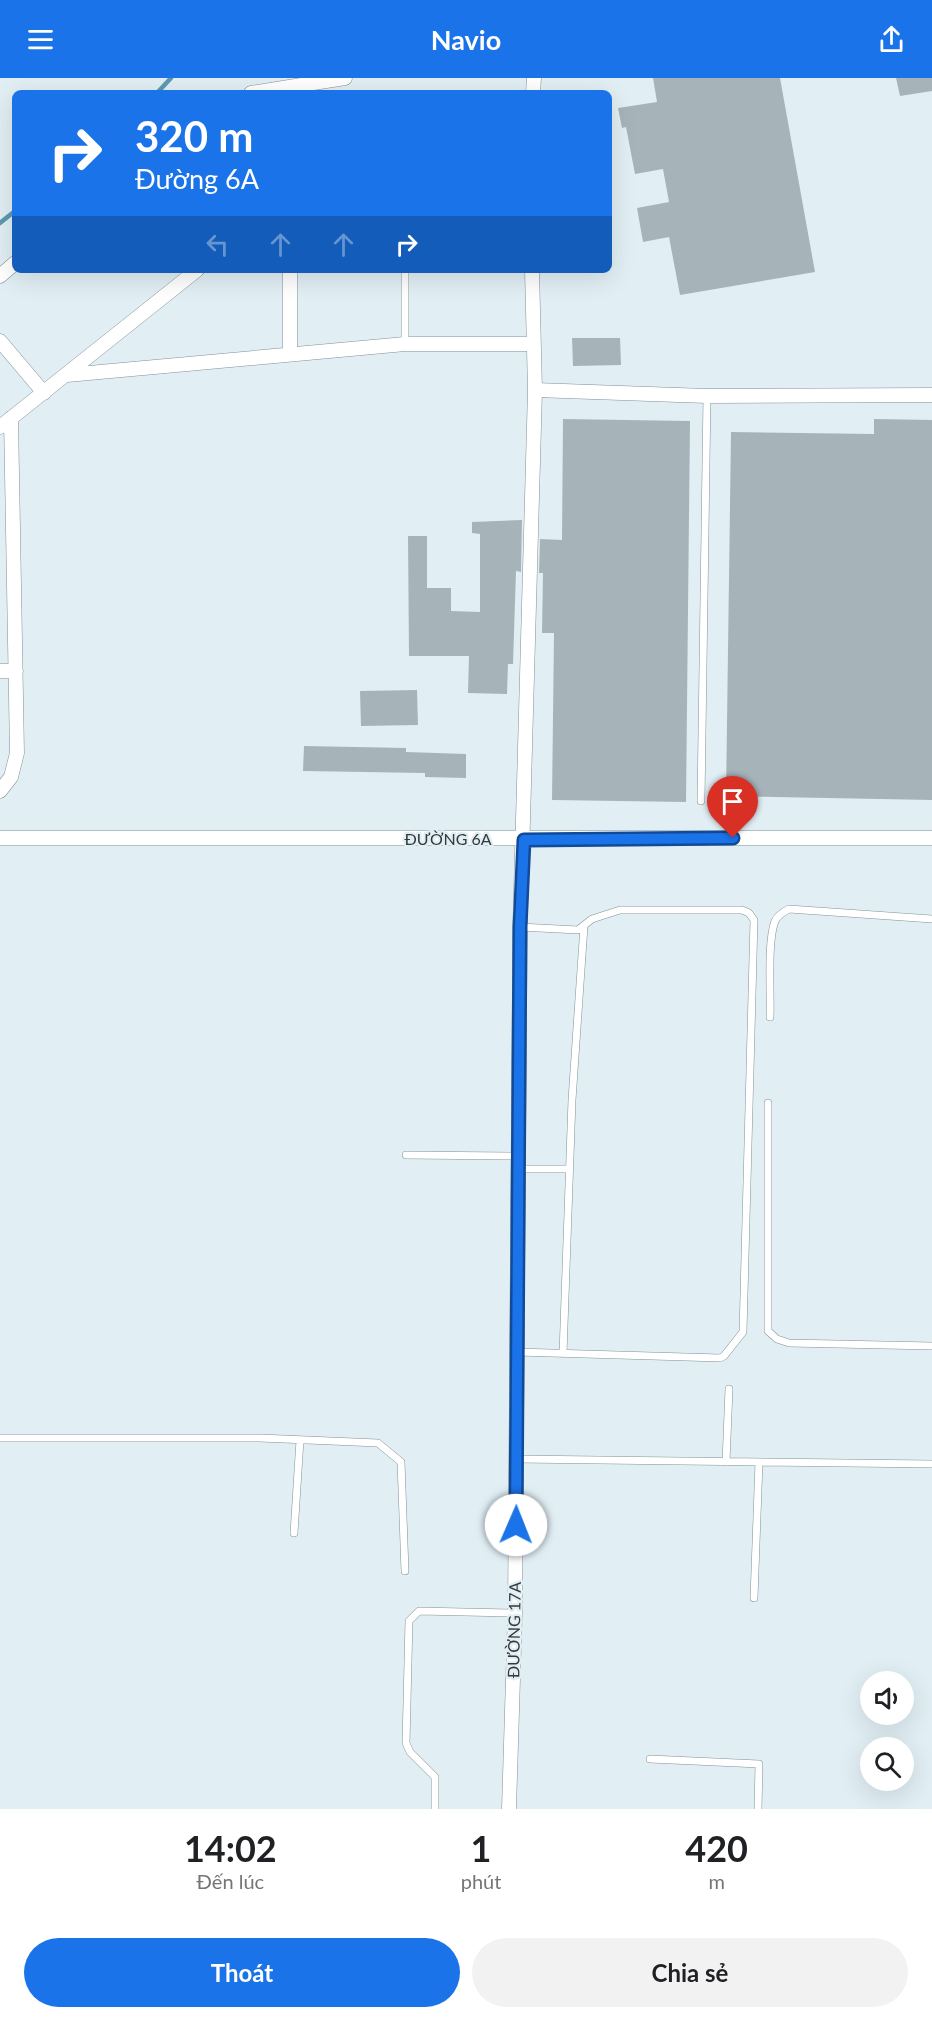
<!DOCTYPE html>
<html lang="vi">
<head>
<meta charset="utf-8">
<style>
  :root { --surface:#fff; --page:#f2f2f2; --text:#202124; --muted:#757577; --accent:#1a73e8 }
  body { margin:0; font-family:Lato,sans-serif; background:var(--page); color:var(--text); height:100vh; display:flex; flex-direction:column; font-size:22px; white-space:nowrap }
  * { box-sizing:border-box; margin:0 }
  p { font-size:20px; color:var(--muted) }
  .icon { flex:none; width:33px; height:33px; fill:none; stroke:currentColor; stroke-width:2; stroke-linecap:round; stroke-linejoin:round }
  .map { position:relative; height:1731px; overflow:hidden }
  .side { display:flex; flex-direction:column; background:var(--surface); flex:1 }
  .side>* { flex:none }
  .top-card { position:absolute; left:12px; top:12px; width:600px; height:183px; border-radius:9px; box-shadow:0 6px 24px #0002; background:#1a73e8; color:#fff; overflow:hidden }
  .fabs { position:absolute; left:860px; top:1593px; display:grid; gap:12px }
  .fabs a { display:grid; place-items:center; width:54px; height:54px; border-radius:50%; background:var(--surface); box-shadow:0 6px 24px #0002; font-size:30px }
  .pin { position:absolute; display:grid; place-items:center; width:51px; height:51px; color:#fff; margin:-62px -26px; border-radius:50% 50% 50% 0; rotate:-45deg; box-shadow:0 0 6px #0007 }
  .pin .icon { rotate:45deg }
  .me { position:absolute; width:66px; margin:-33px; rotate:1deg; stroke-linejoin:round; filter:drop-shadow(0 0 4px #0008) }
  .turn { display:flex; align-items:center; gap:21px; height:126px; padding:0 24px; font-size:27px }
  .turn .icon { width:78px; height:78px; stroke-width:2.5 }
  .turn b { display:block; font-size:42px; line-height:51px }
  .lanes { display:flex; align-items:center; height:57px; padding:0 24px; background:#0003; justify-content:center; gap:30px; direction:ltr }
  .lanes .off { opacity:.35 }
  .eta { display:flex; justify-content:space-evenly; align-items:center; height:102px; text-align:center }
  .eta b { font-size:36px; font-weight:700; line-height:42px }
  .primary-button { display:flex; gap:12px; margin-top:auto; padding:12px 24px }
  .primary-button a { flex:1; height:69px; border-radius:36px; background:var(--accent); color:#fff; font-size:24px; font-weight:700; line-height:69px; text-align:center }
  .primary-button a+a { background:var(--page); color:var(--text) }
  header { display:flex; justify-content:space-between; align-items:center; height:78px; padding:0 24px; background:var(--accent); color:#fff; font-size:27px; font-weight:700 }
  .map>svg:first-child { display:block }
</style>
</head>
<body>
<header><svg class="icon" aria-label="menu" viewBox="0 0 24 24"><path d="M4 6h16M4 12h16M4 18h16"/></svg>Navio<svg class="icon" aria-label="share" viewBox="0 0 24 24"><path d="M12 15V3M7 8l5-5 5 5M5 13v7h14v-7"/></svg></header>
<div class="map">
<svg width="932" height="1731" viewBox="0 0 932 1731">
  <rect width="100%" height="100%" fill="#e1eff5"/>
  <g fill="none" stroke-linecap="round" stroke-linejoin="round">
    <path stroke="#5c99b1" stroke-width="4.5" d="M157,15l14,-15
      M0,145l15,-12"/>
  </g>
  <path fill="#a6b4ba" d="M653,0h127l35,194 -135,23 -11,-58 -26,5 -6,-34 32,-6 -6,-33 -28,5 -9,-47 -4,1 -4,-20 39,-6z
    M896,0h36v13l-32,5z
    M572,260h48l1,27 -48,1z
    M563,341l127,2 -4,381 -134,-2 2,-167h-12l1,-60h-4l1,-34 22,1z
    M874,341l58,1v380l-206,-4 5,-364 143,2z
    M522,442l-1,52 -5,-1 -3,93h-5l-1,30 -39,-1 1,-37h-60l-1,-120h19v52h24v23l29,1v-78l-8,-1v-11z
    M417,612l1,35 -57,1 -1,-35z
    M304,668l102,2v4l60,2v24l-41,-1v-4l-122,-2z"/>
  <g fill="none" stroke-linecap="round" stroke-linejoin="round">
    <defs>
      <path id="service" d="M405,192v74
        M701,723l6,-405
        M770,939c1,-24 -3,-75 5,-96 3,-6 8,-9 14,-12l143,10
        M768,1025v228l9,8 12,4 143,3
        M406,1077l113,1
        M520,1091h49
        M517,1274l203,6 4,-2 19,-24 11,-412 -5,-7 -7,-3h-122l-28,9 -14,11 -58,-3
        M563,1276l9,-254 12,-174
        M0,1360h260l118,5 23,19 4,109
        M517,1381l415,5
        M726,1384l3,-73
        M294,1455l6,-93
        M754,1520l5,-136
        M650,1681l109,5 -1,45
        M435,1731v-32l-25,-25 -4,-9 3,-122 10,-10 96,2"/>
      <path id="minor" d="M251,15l94,-15
        M533,15l1,-15
        M290,192v82
        M0,198l15,-13
        M0,263l44,52
        M67,297l338,-31h128
        M535,312l172,6 225,-1
        M0,349l197,-157
        M0,593h16
        M0,713l11,-14 6,-24 -6,-335
        M0,760h932
        M509,1731l6,-196 5,-686 15,-537 -3,-120"/>
    </defs>
    <use href="#service" stroke="#839196" stroke-width="8"/>
    <use href="#minor" stroke="#839196" stroke-width="15"/>
    <use href="#service" stroke="#fff" stroke-width="7"/>
    <use href="#minor" stroke="#fff" stroke-width="14"/>
  </g>
  <g fill="none" stroke-linecap="round" stroke-linejoin="round">
    <defs>
      <path id="route" d="M516,1447l4,-598 4,-87 209,-2"/>
    </defs>
    <use href="#route" stroke="#114b97" stroke-width="15"/>
    <use href="#route" stroke="#1a73e8" stroke-width="10"/>
  </g>
  <g text-anchor="middle" stroke-width="4.5" stroke-linejoin="round" paint-order="stroke">
    <g font-size="16" fill="#33393b" stroke="#e1eff5">
      <text x="448" y="767">ĐƯỜNG 6A</text>
      <text transform="translate(514 1552) rotate(-89)" y="6">ĐƯỜNG 17A</text>
    </g>
  </g>
</svg>
<div class="fabs">
<a><svg class="icon" aria-label="sound" viewBox="0 0 24 24"><path d="M4 9h4l5-4v14l-5-4H4zM17 9q2 3 0 6"/></svg></a>
<a><svg class="icon" aria-label="search" viewBox="0 0 24 24"><circle cx="10" cy="10" r="6"/><path d="M15 15l6 6"/></svg></a>
</div>
<div class="pin" style="left:733px;top:760px;background:#d93025"><svg class="icon" aria-label="arrive" viewBox="0 0 24 24"><path d="M6 21V4h12l-3 4 3 4H6"/></svg></div>
<svg class="me" style="left:516px;top:1447px" viewBox="-20 -20 40 40"><circle r="19" fill="#fff"/><path d="M0-13L10 11 0 6-10 11z" fill="#1a73e8"/></svg>
<div class="top-card">
<div class="turn"><svg class="icon" aria-label="right" viewBox="0 0 24 24"><path d="M7 20v-9h11M14 6l5 5-5 5"/></svg><div><b>320 m</b>Đường 6A</div></div>
<div class="lanes"><svg class="icon off" aria-label="left" viewBox="0 0 24 24"><path d="M17 20v-9H6M10 6l-5 5 5 5"/></svg><svg class="icon off" aria-label="ahead" viewBox="0 0 24 24"><path d="M12 20V5M6 11l6-6 6 6"/></svg><svg class="icon off" aria-label="ahead" viewBox="0 0 24 24"><path d="M12 20V5M6 11l6-6 6 6"/></svg><svg class="icon" aria-label="right" viewBox="0 0 24 24"><path d="M7 20v-9h11M14 6l5 5-5 5"/></svg></div>
</div>
</div>
<section class="side">
<div class="eta">
<div><b>14:02</b><p>Đến lúc</p></div>
<div><b>1</b><p>phút</p></div>
<div><b>420</b><p>m</p></div>
</div>
<div class="primary-button"><a>Thoát</a><a>Chia sẻ</a></div>
</section>
</body>
</html>
